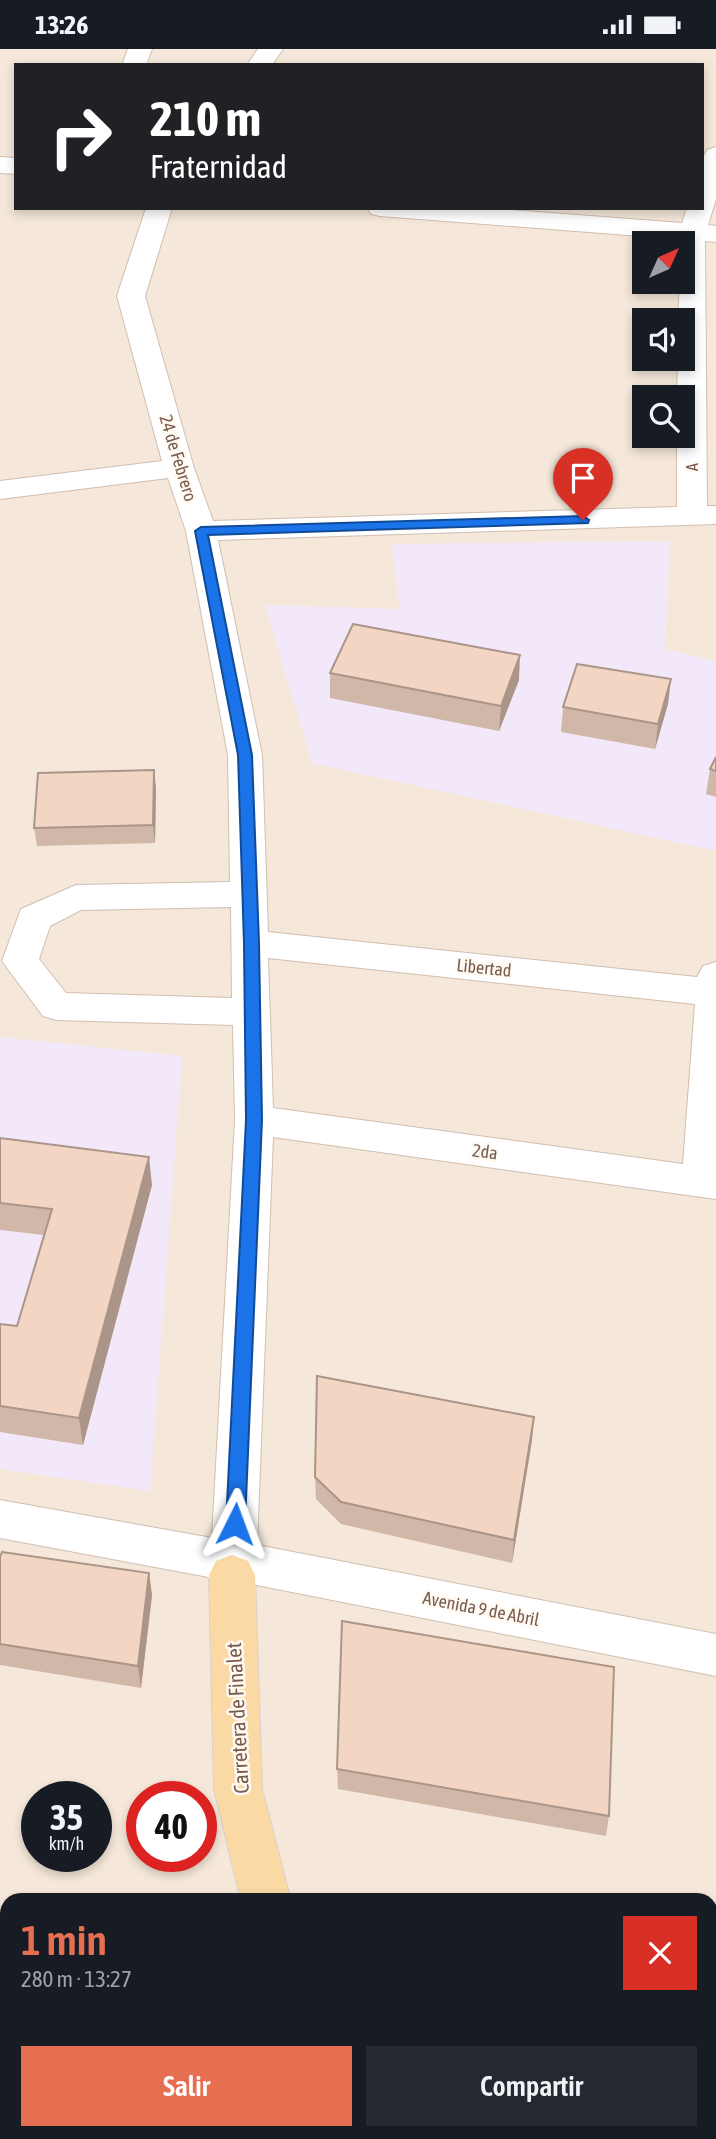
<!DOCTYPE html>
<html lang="es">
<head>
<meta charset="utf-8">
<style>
  :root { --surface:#171b24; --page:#242831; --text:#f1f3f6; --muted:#9ea1a6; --accent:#e76f51 }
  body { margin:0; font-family:"Asap Condensed",sans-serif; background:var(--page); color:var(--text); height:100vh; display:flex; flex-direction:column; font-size:26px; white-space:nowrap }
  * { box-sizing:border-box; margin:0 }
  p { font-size:23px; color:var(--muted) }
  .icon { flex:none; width:38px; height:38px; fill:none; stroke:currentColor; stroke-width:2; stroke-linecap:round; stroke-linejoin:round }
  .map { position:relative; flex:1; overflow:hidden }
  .details { position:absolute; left:0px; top:1844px; width:718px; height:247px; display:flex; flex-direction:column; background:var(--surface); border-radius:21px 21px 0 0; box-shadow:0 4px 10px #0003 }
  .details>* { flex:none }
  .guide { position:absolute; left:14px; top:14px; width:690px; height:147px; border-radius:0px; box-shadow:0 4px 10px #0003; background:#202124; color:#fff; overflow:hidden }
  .needle { width:46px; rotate:45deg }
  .buttons { position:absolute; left:632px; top:182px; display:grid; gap:14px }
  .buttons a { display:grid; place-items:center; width:63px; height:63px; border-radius:0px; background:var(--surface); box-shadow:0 4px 10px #0003; font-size:35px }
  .speed { position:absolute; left:21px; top:1732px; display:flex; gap:14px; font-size:35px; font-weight:700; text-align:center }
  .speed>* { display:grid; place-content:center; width:91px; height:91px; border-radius:50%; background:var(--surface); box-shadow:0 4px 10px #0003; line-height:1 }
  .speed small { font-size:18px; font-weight:400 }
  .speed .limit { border:10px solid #d22; background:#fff; color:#111 }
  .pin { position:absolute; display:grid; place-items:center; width:60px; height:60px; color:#fff; margin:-72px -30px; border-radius:50% 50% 50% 0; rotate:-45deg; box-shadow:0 0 7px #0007 }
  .pin .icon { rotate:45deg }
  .me { position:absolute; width:77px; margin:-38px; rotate:3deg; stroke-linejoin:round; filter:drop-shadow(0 0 5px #0008) }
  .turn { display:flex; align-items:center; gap:24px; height:147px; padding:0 21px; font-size:32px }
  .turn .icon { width:91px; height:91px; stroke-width:2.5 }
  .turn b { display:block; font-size:49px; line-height:60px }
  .round { display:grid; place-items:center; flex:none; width:74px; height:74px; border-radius:0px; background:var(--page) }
  .summary { display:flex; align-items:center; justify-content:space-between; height:119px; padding:0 21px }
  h1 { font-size:42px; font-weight:600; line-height:52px; color:var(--accent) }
  .primary-button { display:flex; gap:14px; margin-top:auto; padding:14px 21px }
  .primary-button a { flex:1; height:80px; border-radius:0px; background:var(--accent); color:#fff; font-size:28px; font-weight:600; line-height:80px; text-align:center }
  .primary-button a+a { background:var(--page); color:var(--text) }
  .status { display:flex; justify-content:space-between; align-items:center; height:49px; padding:0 35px; background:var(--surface); direction:ltr }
  .status svg { height:19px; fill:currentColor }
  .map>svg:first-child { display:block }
</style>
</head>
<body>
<div class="status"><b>13:26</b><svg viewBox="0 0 49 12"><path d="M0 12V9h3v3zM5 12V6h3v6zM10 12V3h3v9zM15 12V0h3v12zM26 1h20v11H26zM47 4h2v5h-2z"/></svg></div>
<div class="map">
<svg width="716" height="2090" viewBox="0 0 716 2090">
  <rect width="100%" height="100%" fill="#fdf6ec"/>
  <path fill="#f5e8da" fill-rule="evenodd" d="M0,0h716v2090h-716zM16,16h686v143h-686zM644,194h38v39h-38zM644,271h38v39h-38zM644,348h38v39h-38zM37,1748h59v60h-59zM142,1748h59v60h-59zM7,1852h703v232h-703z"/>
  <path fill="#f3e8fa" d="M670,492l-5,108 51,12v190l-404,-88 -47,-158 135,4 -8,-65z
    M0,988l182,19 -32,435 -150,-22z"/>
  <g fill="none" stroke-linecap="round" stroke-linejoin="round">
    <defs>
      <path id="minor" d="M128,0h24l-6,16h-24z
        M258,0h25l-11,16h-25z
        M716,98v52l-8,26 8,1v16l-11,-1 2,265h9v18l-498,16 44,215 6,177 429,45 6,-11 13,-4v237l-443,-62 -16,408 459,89v42l-470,-93 -17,-8 -10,4 -219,-41v-38l212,38 23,-418 -2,-95 -177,-5 -13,-4 -41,-55 19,-52 55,-24 154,-3 -2,-127 -42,-224 -18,-53 -168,21v-18l162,-20 -45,-165 29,-88h26l-27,88 49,172 19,53 464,-14v-71h5v-39h-5l1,-38h4v-39h-4l4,-77h-3v-4l-299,-23 -9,-2 -4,-6h119l196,15 5,-15h15v-48l5,-10zM231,858l1,91 -166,-5 -27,-34 11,-33 31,-16zM268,909l427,46 -12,160 -410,-56z
        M0,108l16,1v16l-16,-1z
        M710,1990l6,2v52l-6,-2z"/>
      <path id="major" d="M232,1506l16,6 7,14 7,214 29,112h-50l-27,-112 -5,-214 7,-14z
        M369,2084h53l2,6h-53z"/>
    </defs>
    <use href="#minor" stroke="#d1beb0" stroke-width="2"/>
    <use href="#major" stroke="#dad1cd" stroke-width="2"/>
    <use href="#minor" fill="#fff" fill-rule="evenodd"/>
    <use href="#major" fill="#fbd9a5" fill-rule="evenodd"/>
  </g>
  <path fill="#d1b7a8" d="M330,624l189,7 -20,51 -169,-33z
    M668,655l-13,45 -94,-17 2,-25z
    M716,708v40l-10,-3 4,-25z
    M154,721l2,19 -1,54 -118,3 -3,-18z
    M0,1089l152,47 -69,260 -83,-13v-108l17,2 27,-91 -44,-5z
    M532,1391l-20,123 -171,-39 -25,-25 -1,-22z
    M0,1508l149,16 3,22 -11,93 -141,-23z
    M337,1720l272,47 -3,20 -268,-47z"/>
  <path fill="#aa9588" d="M520,606l-1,25 -20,51 2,-25z
    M671,630l-3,25 -13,45 3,-25z
    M154,721l2,19 -1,54 -2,-18z
    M149,1108l3,28 -69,260 -4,-27z
    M534,1368l-2,23 -20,123 2,-23z
    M149,1524l3,22 -11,93 -3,-22z"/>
  <path fill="#f3d5c3" stroke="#aa9588" stroke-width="2" d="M353,575l167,31 -19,51 -171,-33z
    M577,615l94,15 -13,45 -95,-17z
    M716,708v14l-6,-2z
    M154,721l-1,55 -119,3 4,-55z
    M0,1089l149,19 -70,261 -79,-12v-82l17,2 35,-117 -52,-6z
    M317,1327l217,41 -20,123 -173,-38 -26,-25z
    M2,1503l147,21 -11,93 -138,-22v-87z
    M342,1572l272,46 -5,149 -272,-47z"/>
  <path fill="#1a73e8" stroke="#114b97" stroke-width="2" d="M583,467l6,4 -1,3 -380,12 44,220 7,188 3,177 -17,404 -3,5h-13l-3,-5 20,-404 -2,-177 -6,-188 -43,-224 6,-4z"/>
  <g text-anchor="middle" stroke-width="5" stroke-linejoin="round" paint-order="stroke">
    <g font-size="16" fill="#7a5c4d" stroke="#fffaf3">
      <text transform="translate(692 418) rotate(-90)" y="6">A</text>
    </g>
    <g font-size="18" fill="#7a5c4d" stroke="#fffaf3">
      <text transform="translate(178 409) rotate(73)" y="6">24 de Febrero</text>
      <text transform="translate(484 919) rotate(6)" y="6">Libertad</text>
      <text transform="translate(485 1103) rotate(8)" y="6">2da</text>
      <text transform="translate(481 1560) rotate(11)" y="6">Avenida 9 de Abril</text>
    </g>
    <g font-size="21" fill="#7a5c4d" stroke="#fffaf3">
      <text transform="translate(238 1669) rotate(-93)" y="7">Carretera de Finalet</text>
    </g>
  </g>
</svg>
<div class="buttons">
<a><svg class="needle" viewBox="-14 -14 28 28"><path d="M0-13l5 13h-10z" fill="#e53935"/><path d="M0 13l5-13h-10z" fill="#9ea1a6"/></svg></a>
<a><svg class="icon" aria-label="sound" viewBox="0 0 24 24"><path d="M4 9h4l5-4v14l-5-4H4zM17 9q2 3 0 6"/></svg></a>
<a><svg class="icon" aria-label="search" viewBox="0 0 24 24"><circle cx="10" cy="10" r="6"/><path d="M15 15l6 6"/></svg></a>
</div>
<div class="speed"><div>35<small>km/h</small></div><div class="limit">40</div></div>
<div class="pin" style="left:583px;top:471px;background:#d93025"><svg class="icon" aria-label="arrive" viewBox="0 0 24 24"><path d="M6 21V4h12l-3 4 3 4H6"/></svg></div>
<svg class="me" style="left:235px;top:1475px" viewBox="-20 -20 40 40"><path d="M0-17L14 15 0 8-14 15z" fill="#1a73e8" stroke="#fff" stroke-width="4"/></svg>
<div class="guide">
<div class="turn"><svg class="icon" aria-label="right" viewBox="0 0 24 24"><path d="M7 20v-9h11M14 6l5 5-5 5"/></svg><div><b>210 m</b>Fraternidad</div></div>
</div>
<section class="details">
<div class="summary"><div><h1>1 min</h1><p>280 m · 13:27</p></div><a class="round" style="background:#d93025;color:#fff"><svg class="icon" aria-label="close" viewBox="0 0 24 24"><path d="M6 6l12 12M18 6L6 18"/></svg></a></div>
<div class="primary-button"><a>Salir</a><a>Compartir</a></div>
</section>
</div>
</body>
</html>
